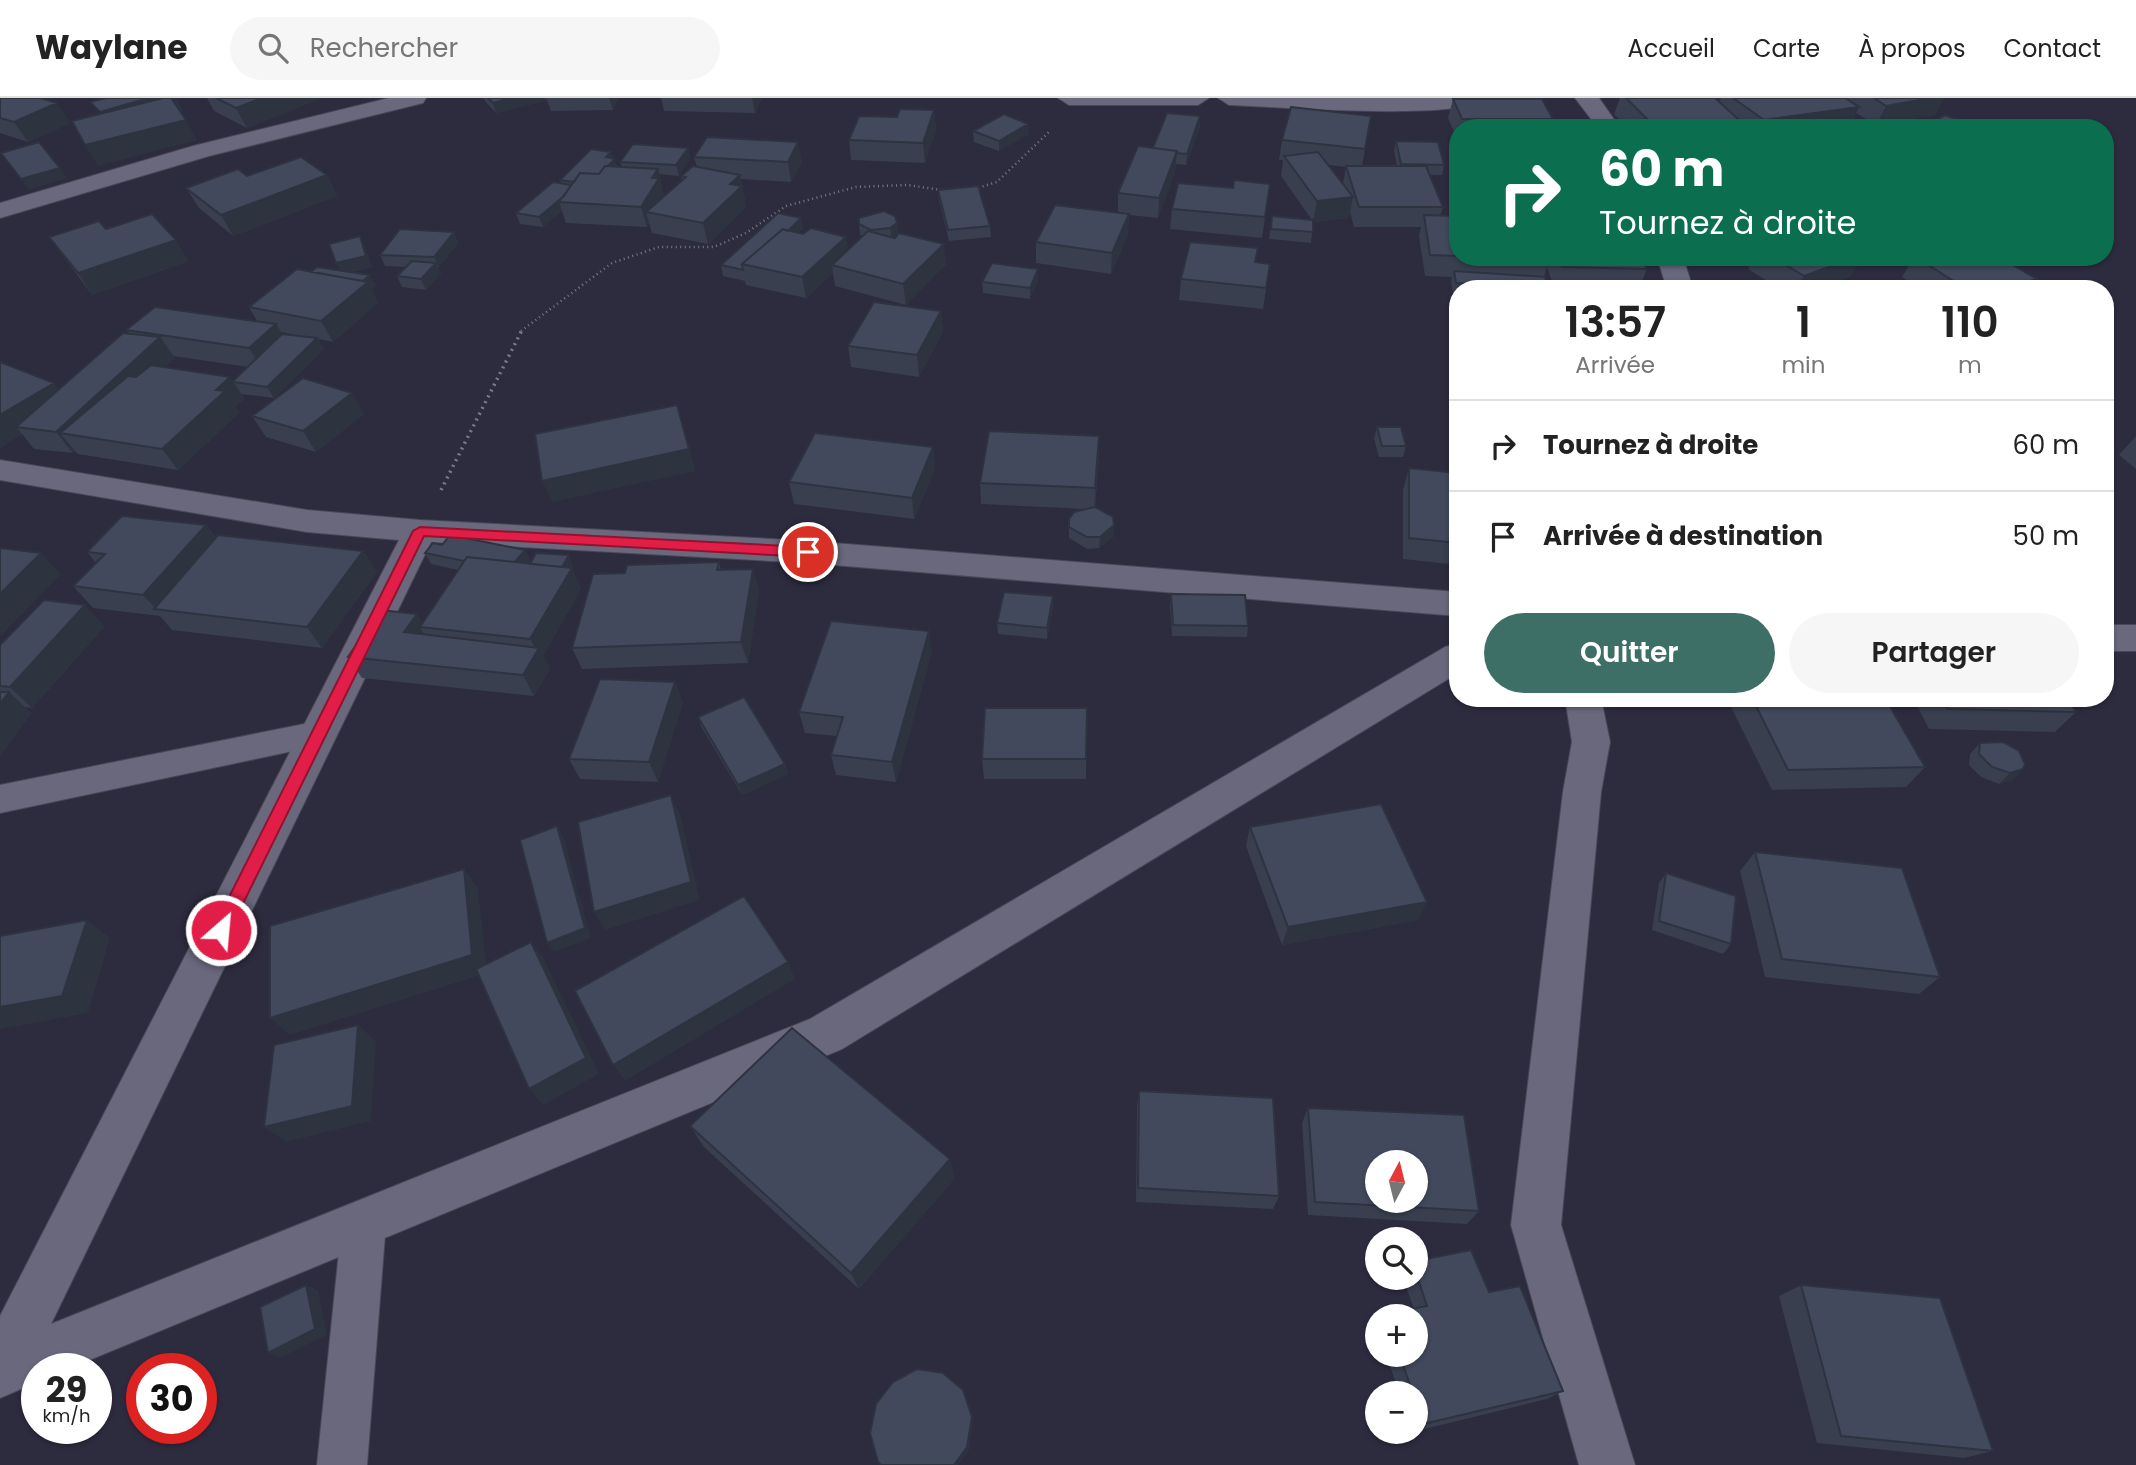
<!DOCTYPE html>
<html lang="fr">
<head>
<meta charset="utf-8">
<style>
  :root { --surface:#fff; --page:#f6f6f6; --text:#222; --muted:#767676; --line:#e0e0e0; --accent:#3d6f66 }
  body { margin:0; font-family:Poppins,sans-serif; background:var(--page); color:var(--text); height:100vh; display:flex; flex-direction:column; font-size:26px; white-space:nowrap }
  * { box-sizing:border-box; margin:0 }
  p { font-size:23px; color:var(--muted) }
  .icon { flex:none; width:38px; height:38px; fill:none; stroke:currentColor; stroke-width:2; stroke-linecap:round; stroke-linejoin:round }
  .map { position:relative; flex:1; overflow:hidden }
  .sheet { position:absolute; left:1449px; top:182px; width:665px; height:427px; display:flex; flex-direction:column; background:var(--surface); border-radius:28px; box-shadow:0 2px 5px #0004 }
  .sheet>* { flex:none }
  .banner { position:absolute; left:1449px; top:21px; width:665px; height:147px; border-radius:28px; box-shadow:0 2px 5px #0004; background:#0b6e4f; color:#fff; overflow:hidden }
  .needle { width:46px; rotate:7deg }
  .tools { position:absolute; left:1365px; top:1052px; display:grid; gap:14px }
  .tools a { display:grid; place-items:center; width:63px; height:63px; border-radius:50%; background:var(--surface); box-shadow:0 2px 5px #0004; font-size:35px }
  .speed { position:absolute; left:21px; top:1255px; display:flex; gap:14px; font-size:35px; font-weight:700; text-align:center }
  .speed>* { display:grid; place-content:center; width:91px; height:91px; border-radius:50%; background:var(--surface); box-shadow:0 2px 5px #0004; line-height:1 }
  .speed small { font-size:18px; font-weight:400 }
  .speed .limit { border:10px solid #d22; background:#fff; color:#111 }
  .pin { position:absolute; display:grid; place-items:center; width:60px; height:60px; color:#fff; margin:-30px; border:4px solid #fff; border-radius:50%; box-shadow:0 2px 7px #0007 }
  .me { position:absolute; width:77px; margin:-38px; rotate:27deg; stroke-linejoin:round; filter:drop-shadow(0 0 5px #0008) }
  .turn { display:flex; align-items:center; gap:24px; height:147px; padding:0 35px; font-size:32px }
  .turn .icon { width:91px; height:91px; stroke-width:2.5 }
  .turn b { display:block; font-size:49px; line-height:60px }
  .eta { display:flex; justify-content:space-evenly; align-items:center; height:119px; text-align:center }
  .eta b { font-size:42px; font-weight:600; line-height:49px }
  .cta { display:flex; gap:14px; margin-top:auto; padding:14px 35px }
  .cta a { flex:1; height:80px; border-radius:42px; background:var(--accent); color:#fff; font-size:28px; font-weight:600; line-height:80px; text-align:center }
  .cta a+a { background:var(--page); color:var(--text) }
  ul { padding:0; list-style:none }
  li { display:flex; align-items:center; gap:21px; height:91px; padding:0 35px; border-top:2px solid var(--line) }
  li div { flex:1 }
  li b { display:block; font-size:26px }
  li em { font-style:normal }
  header { display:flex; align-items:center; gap:42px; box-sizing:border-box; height:98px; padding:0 35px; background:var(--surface); border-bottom:2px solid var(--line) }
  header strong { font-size:33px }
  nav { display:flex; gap:38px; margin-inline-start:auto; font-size:24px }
  .search { width:490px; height:63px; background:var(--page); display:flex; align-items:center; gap:18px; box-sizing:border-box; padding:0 24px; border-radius:38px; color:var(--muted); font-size:26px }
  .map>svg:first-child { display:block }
</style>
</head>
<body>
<header>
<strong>Waylane</strong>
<div class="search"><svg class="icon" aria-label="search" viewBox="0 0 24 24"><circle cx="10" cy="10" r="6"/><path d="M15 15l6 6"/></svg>Rechercher</div>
<nav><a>Accueil</a><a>Carte</a><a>À propos</a><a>Contact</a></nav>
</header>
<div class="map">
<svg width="2136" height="1367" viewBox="0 0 2136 1367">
  <rect width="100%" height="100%" fill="#2d2b3e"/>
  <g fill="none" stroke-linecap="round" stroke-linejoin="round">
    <defs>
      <path id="lane" d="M319,623l12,4 5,9 -5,9 -331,70v-28z
        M364,1102l16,6 6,16 -19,243h-50l25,-243 6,-16z"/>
      <path id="street" d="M389,0h37l-3,5 -214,53 -209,62v-15l193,-57z
        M1575,0h24l21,30h-22z
        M1657,159h26l10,32h-26z
        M0,362l307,50 113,10 388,21 650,51v24l-650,-53 -377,-21 -380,782 759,-305 635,-372 13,-4v30l-616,376 -772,319h-33v14l-37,16v-82l399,-776 -92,-8 -307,-52z
        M2105,527h31v26h-31z
        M1565,600h36l9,44 -9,50 -40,433 74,240h-56l-68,-240 52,-433 9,-50z"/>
      <path id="secondary" d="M1058,0h151l-11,7h-129z
        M1218,0h266c-17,24 -218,8 -255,7z"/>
    </defs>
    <use href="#lane" stroke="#494757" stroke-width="2"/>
    <use href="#street" stroke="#494757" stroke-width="2"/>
    <use href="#secondary" stroke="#494757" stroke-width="2"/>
    <path stroke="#7a7989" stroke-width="2.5" stroke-dasharray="1 3.5" stroke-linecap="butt" d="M974,91l23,-7 53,-51
      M521,233l91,-68 47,-16h55l32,-14 40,-27 70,-19 51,-2 35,5"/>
    <path stroke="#7a7989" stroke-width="3.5" stroke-dasharray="2 4.5" stroke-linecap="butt" d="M441,392l81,-160"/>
    <use href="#lane" fill="#6a687d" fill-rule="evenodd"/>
    <use href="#street" fill="#6a687d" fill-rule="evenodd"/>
    <use href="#secondary" fill="#6a687d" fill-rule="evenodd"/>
  </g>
  <path fill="#393f4f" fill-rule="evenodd" d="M0,0l57,5 13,20 -42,19 -28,-9z
    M207,0h115l-75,30 -33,-17z
    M484,0h134l-5,12 -62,1 -4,-11 -51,13 -11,-12z
    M661,0h101l-7,15 -91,-2z
    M1620,0h95l4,4 2,-4h223l-9,17 -59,10 -20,-12 -6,15h-112l-2,-2v2h-108l-14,-14z
    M1453,1l100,20 -3,8 15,1h-107l-1,11 -9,-21z
    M934,12l2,20 -11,33 -74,-3 -2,-20 48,-23z
    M1371,18l-9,50h35l-3,-15 2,-10 48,24 -2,10h-12l13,32 -3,9h18v41h183l6,12 -8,20 -85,-1 -7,-21 -3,10 4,12h-90v5h-5l-2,-12 1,-5 -27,-1 -6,-40 2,-9h-67l-4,-15 -1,6 -36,4 -2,21 -42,-4 3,-23 40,4 -31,-44 2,-16h-4l3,-20zM1329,67l17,2 -3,17z
    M1200,29l-14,38 -10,-1 -1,7 -17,47 -29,-3 -1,20 -17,39 -75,-11v-21l82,-29v-20l35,-45z
    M973,33l56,3 -30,17 -25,-9z
    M688,50l2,10 -11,18 -20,-2 5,22 18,-15 -1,-5 16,-9 -3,-10 108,5 -11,20 -50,-3 5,28 -38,37 -56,-11 -3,-10 -2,4 -81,-4 -4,-12 -19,16 -23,-3 -4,-11 45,-30 -1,-3 53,-22 5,9h4l-2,-5z
    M327,77l10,21 -104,40 -34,-28 -13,-20 61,-12z
    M1270,86l-8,54 -92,-9 2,-20 61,-21z
    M938,92l52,36 1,11 -42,4 -10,-41z
    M884,113l14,23 48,30 -40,41 -71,-19 -2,-13 -27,25 -60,-13 -1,-4 -22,-5 -2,-11 80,-47 2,11 -5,4 50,17 15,-14 -3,-1 -1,-11z
    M106,131l83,32 -97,34 -43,-58z
    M454,134l4,11 -20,25 3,6 -15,16 -24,-3 -5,-11 9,-9 -21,-1 -5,-11z
    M365,149l7,20 -20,5 24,13 -5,5 7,13 -45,39 -15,-3 6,10 -50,49 -33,-4 3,4 -9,9 4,6 -61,57 -100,-16 -3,-3 -2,2 -39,-4 -12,-15 -22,14v-86l59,27 70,-55 -3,-4 131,-9 -8,-14 62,-35 28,-2zM281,234l23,5 -22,-3zM173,258l75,11 -15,14 -3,-4 -65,-10 10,-9z
    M1258,150l-2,14 14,2 -7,45 -84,-9 2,-21z
    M1753,159h109l-11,19 -36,13h-35l-32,-20z
    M1914,159h85l31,32h-110l-18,-12z
    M1038,182l-8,19 -47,-6 -1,-11z
    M941,213l2,21 -24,45 -68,-10 -3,-21z
    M352,295l12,21 -48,38 -50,-15 -14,-21z
    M1377,329l29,19 -3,11h-24l-5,-18z
    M2136,338v33l-17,-14z
    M933,349l2,22 -21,50 -120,-15 -5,-22z
    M1099,360l-4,49 19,18v11l-15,12 -12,1 -18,-11v-19l17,-10 -105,-5 -1,-21z
    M1409,370l49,5v92l-55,-6v-69z
    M206,427l10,13 147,13 14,21 -55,76 -150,-18 -12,-14 -67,-8 -20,-22 23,-23 -9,-11z
    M442,447l83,5 6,11 -3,2 45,3 -1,3 9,20 -38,67 7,13 -16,27 -172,-18 -14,-21 75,-33 35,-54 -27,-6 -6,-11z
    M719,464l2,8 32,-1 6,21 -11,73 -166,6 -10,-21 53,-75z
    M1171,496l77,32 -1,11 -75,-1 -2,-31z
    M1053,498v11l-6,32 -49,-5 -1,-11z
    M105,528l-73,82 -7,-1 6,6 -31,43v-111z
    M932,553l-36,131 -60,-7 -5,-20 6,-19 -32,-3 -6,-21z
    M675,584l8,21 -25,79 -78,-3 -11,-20z
    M1737,600h148l40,69 -19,20 -134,3 -41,-83z
    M1913,600h155l8,14 -21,20 -126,-3z
    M1087,610l-1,71h-102l-2,-20z
    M698,619l87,47 3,10 -46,21 -40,-67z
    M1980,645l43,26 -11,11 -13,4 -18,-7 -12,-12 1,-11z
    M1250,729l168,93 -136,25 -36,-99z
    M1755,754l185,125 -21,17 -154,-17 -25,-106z
    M1666,775l65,71 -8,10 -71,-24 7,-47z
    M1139,993l140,105 -6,13 -137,-7 1,-96z
    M1308,1010l171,103 -12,13 -159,-9 -6,-92z
    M690,1028l260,33 4,20 -95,110 -155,-142z
    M1416,1163l73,31 74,99 -16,8 -131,32v-38h-17l-13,-39h30v-38h-32l1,-2 29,-5 -11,-31h13z
    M1801,1187l192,166 -29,7 -147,-15 -38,-147z"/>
  <path fill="#2e3340" d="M149,0h27l7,13 -71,21 -12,-20z
    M262,0h60l-75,30 -11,-20z
    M511,0h35l1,2 -51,13 -3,-10z
    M609,0h9l-5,12z
    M752,0h10l-7,15z
    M1930,0h14l-9,17 -59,10 10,-19z
    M57,5l13,20 -42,19 -14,-20z
    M1859,9l-10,20 -88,1 3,-8z
    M934,12l2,20 -11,33 -2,-20z
    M1200,18v11l-14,38 1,-11z
    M186,22l11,20 -99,26 -13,-21z
    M1028,26l1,10 -30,17v-10z
    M798,44l4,20 -11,20 -3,-20z
    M688,50l2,10 -11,18 -3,-11z
    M1177,53l-2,20 -17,47 1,-20z
    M611,54l3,8 1,-1 3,10 -15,16 3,-28z
    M60,70l7,10 -39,12 -7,-11z
    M658,71l7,30 -19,13 3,11 -2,4 -6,-20 11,-29z
    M327,77l10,21 -104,40 -12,-21z
    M740,77l6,32 -38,37 -5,-21 27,-39z
    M575,88l-16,16 3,9 -19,16 -4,-10z
    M1353,99l-4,21 -36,4 4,-21z
    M1129,116l-1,21 -17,39 1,-21z
    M801,120l2,11 -42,39 -11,-2z
    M897,125l1,11 -6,5 -2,-11z
    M454,134l4,11 -19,25 -5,-11z
    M360,138l5,11 7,20 -31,7 -5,-11z
    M846,139l4,21 -18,7 1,8 -27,25 -4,-21z
    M176,142l13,21 -97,34 -14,-22z
    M944,146l2,20 -40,41 -3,-21z
    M1856,159h6l-11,19 -36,13h-18l7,-13z
    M436,165l5,11 -15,16 -5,-11z
    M1038,171v11l-8,19v-11z
    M370,177l6,10 -5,5 7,13 -45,39 -12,-21z
    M2037,181l-7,10h-27z
    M941,213l2,21 -24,45 -2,-22z
    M276,226l13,21 -27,24 -13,-21z
    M160,239l15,21 -85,79 -30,-4 15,18 -2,2 -17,-21z
    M317,240l7,11 -50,49 -7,-11z
    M230,279l14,21 -9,9 4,6 -61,57 -16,-21 54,-59z
    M54,285l17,21 -55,23 6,7 -22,14v-33z
    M352,295l12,21 -48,38 -13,-21z
    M677,307l19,66 -144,31 -10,-21z
    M1099,338v22l-5,52 1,-22z
    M933,349l2,22 -21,50 -2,-21z
    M206,427l16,22 -66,62 -13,-14z
    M1114,427v11l-15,12 1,-11z
    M525,452l6,11 -17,20 -5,-11z
    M363,453l14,21 -55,76 -15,-21z
    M41,455l20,21 -61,63v-43z
    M569,457l4,11 -1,3 9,20 -38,67 7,13 -16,27 -11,-21 14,-24 -7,-12 29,-66z
    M753,471l6,21 -11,73 -7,-21z
    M1053,498v11l-6,32v-11z
    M85,507l20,21 -73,82 -22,-21z
    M417,516l8,14 -5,-1 7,12 -23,-7z
    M929,533l3,20 -36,131 -4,-20z
    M675,584l8,21 -25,79 -9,-20z
    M9,594l22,21 -31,43v-52z
    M785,666l3,10 -46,21 -4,-10z
    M2023,671l-11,11 -13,4 11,-11z
    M671,697l9,19 20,86 -95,30 -11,-18z
    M557,728l6,10 28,102 -37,14 -7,-9z
    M464,771l14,19 9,85 -197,62 -20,-17z
    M1427,804l-9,18 -136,25 6,-18z
    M87,822l23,18 -22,75 -88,16v-22z
    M531,844l13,17 55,115 -56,31 -14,-16z
    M788,864l7,17 -170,102 -12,-16z
    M358,927l18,16 -5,80 -85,21 -22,-15z
    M950,1061l4,20 -95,110 -8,-16z
    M306,1187l12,5 9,45 -47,23 -12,-5z
    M963,1292l10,31 -4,29 -11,15h-4z"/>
  <path fill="#42495c" stroke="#2e3340" stroke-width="2" fill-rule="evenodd" d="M0,0h40l17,5 -43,19 -14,-4z
    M106,0h43l-49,14 -10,-10z
    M163,0h8l15,22 -101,25 -13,-24z
    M216,0h46l-26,10z
    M488,0h23l-18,5z
    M1626,0h89l24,22 -84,7z
    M1733,0h112l14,9 -95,13z
    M1874,0h56l-44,8z
    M1453,1h89l11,20h-91z
    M1291,9l80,9 -6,33 -83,-9z
    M900,11l34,1 -11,33 -74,-3 10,-24 38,1z
    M1167,15l33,3 -13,38 -11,-1 1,-2 -24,-3z
    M1004,16l24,10 -29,17 -26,-10z
    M1945,17l35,13h-59z
    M1843,25l7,5h-54z
    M1563,28l2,2h-29z
    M707,39l91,5 -10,20 -94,-5z
    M1396,43l42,1 6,23 -43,-1z
    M39,44l21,26 -39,11 -20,-26z
    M633,46l55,4 -12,17 -56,-3z
    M1138,48l39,5 -18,47 -41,-5z
    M591,51l20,3 -5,5 9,2 -7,7h-3l-6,8 -19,-1 -6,9 -14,-2z
    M1318,54l35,45 -36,4 -33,-45z
    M301,59l26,18 -106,40 -35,-27 52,-19 9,7z
    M605,68l53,3 -6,9h7l-18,29 -82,-5 21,-29 19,1z
    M693,68l47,9 -10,9 12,2 -39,37 -57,-11 40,-35 -5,-1z
    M1346,68h80l17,41h-84z
    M1234,82l36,4 -5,33 -93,-8 6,-26 55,5z
    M553,84l18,3 -7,11 -25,21 -23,-4z
    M978,88l12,40 -42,4 -10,-40z
    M1055,107l74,9 -17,39 -76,-11z
    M884,113l11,5 2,7 -7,5 -19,2 -12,-6v-6z
    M778,115l23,5 -13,13 -5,-2 -41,35 1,6 -22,-5z
    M152,116l24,26 -98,33 -29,-36 50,-16 7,8z
    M1424,117l34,1v40l-28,-1z
    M1272,118l41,4v12l-42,-3z
    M811,130l35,9 -44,40 -60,-13 41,-35 20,5z
    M400,131l54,3 -20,25 -54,-2z
    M868,133l27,7 4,-5 45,11 -41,40 -71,-19z
    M360,138l6,20 -30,7 -7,-19z
    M1190,144l68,6 -3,14 15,2 -4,24 -85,-9z
    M1481,159h67l1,4z
    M1558,159h83l6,12 -85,-2z
    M1773,159h83l-52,19z
    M1916,159h83l38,22 -34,10h-37z
    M412,163l24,2 -15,16 -24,-3z
    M992,165l46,6 -8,19 -48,-6z
    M317,169l53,8 -7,6 -52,-9z
    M297,171l71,13 -47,39 -72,-14z
    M1454,173l91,6 3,12 -92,-6z
    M874,204l67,9 -24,44 -69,-9z
    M155,209l121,17 -27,24 -123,-18z
    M123,235l37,4 -104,95 -40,-5z
    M282,236l35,4 -50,49 -33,-5 -1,-1z
    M0,264l54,21 -54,32z
    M151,267l79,12 -14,13 9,1 -63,58 -102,-16 68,-57 8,1z
    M303,280l49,15 -49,38 -51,-15z
    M677,307l12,44 -147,32 -7,-47z
    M1377,329h24l5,19h-24z
    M989,333l110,5 -4,52 -115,-5z
    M815,335l118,14 -21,51 -123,-16z
    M1409,370l49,5v70l-49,-5z
    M1095,409l18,10 1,8 -14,12h-13l-18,-10v-8l5,-7z
    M122,418l84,9 -63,70 -70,-9 32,-32 -18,-2z
    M218,437l145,16 -56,76 -153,-18z
    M450,437l75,15 -10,12 -48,-5 -3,4 -39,-8 8,-10 9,2z
    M0,450l41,5 -41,41z
    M536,455l33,2 -7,12 -32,-3z
    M467,459l105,11 -42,71 -110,-12z
    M719,464l-2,8 36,-1 -12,73 -169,6 21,-74 32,-1 2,-8z
    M1004,494l49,4 -6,32 -50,-5z
    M1171,496l74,1 3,31 -75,-1z
    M44,502l41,5 -75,82 -10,-1v-41z
    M380,512l37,4 -13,18 135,16 -16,27 -175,-18z
    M831,523l98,10 -37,131 -61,-7 12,-38 -44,-5z
    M600,581l75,3 -26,80 -80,-3z
    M0,594h9l-9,12z
    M744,599l41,67 -47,21 -40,-68z
    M1752,600h133l40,69 -137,3z
    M1942,600h126l8,14 -128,-3z
    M985,610h102l-1,51h-104z
    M2003,644l16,9 6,13 -2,5 -13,4 -18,-6 -13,-13 1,-11z
    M671,697l20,87 -97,30 -16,-90z
    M1381,706l46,98 -139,25 -38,-100z
    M557,728l28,102 -38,15 -27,-103z
    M1755,754l147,16 38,109 -158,-18z
    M464,771l8,86 -202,63v-92z
    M1666,775l70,23 -5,48 -72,-23z
    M744,798l44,66 -175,103 -38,-74z
    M87,822l-25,76 -62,11v-71z
    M531,844l55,116 -57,31 -53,-120z
    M358,927l-6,81 -88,21 10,-82z
    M792,930l158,131 -99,114 -161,-147z
    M1139,993l134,7 6,98 -141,-8z
    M1308,1010l156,7 15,96 -164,-9zM1377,1064h39v38h-39z
    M1471,1152l18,42 31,-6 43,105 -140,33 -7,-22v-9h-3l-14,-39h17v-38h-30l-1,-2 42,-8 -11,-33v-12z
    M306,1187l9,44 -47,24 -8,-46z
    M1801,1187l139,13 53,153 -152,-15z
    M917,1271l26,4 20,17 9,27 -5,30 -13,18h-73l-3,-3 -8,-29 6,-29 17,-22z"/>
  <path fill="#e11d48" stroke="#92132f" stroke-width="2" d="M420,429l388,20 7,5 -7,5 -384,-21 -197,400h-12l-3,-6 3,-5 198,-394z"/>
</svg>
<div class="tools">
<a><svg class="needle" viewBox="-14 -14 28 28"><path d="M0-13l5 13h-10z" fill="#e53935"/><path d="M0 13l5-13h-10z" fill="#767676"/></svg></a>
<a><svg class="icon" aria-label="search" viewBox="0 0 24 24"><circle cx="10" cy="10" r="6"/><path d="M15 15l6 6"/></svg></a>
<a>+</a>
<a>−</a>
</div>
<div class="speed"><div>29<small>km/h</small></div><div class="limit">30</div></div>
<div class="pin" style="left:808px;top:454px;background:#d93025"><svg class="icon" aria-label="arrive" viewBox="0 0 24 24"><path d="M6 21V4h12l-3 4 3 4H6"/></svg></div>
<svg class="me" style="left:221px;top:832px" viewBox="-20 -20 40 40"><circle r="17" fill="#e11d48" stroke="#fff" stroke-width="3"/><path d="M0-11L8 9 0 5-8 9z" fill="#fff"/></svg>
<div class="banner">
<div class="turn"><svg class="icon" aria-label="right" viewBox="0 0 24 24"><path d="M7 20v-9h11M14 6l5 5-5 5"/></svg><div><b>60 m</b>Tournez à droite</div></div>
</div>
<section class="sheet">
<div class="eta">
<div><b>13:57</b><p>Arrivée</p></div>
<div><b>1</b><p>min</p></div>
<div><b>110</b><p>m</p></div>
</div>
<ul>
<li><svg class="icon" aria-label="right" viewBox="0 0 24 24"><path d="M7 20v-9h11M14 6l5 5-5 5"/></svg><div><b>Tournez à droite</b></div><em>60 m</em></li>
<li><svg class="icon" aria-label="arrive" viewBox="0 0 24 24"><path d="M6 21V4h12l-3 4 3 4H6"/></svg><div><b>Arrivée à destination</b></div><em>50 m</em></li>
</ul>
<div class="cta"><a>Quitter</a><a>Partager</a></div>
</section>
</div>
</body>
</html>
